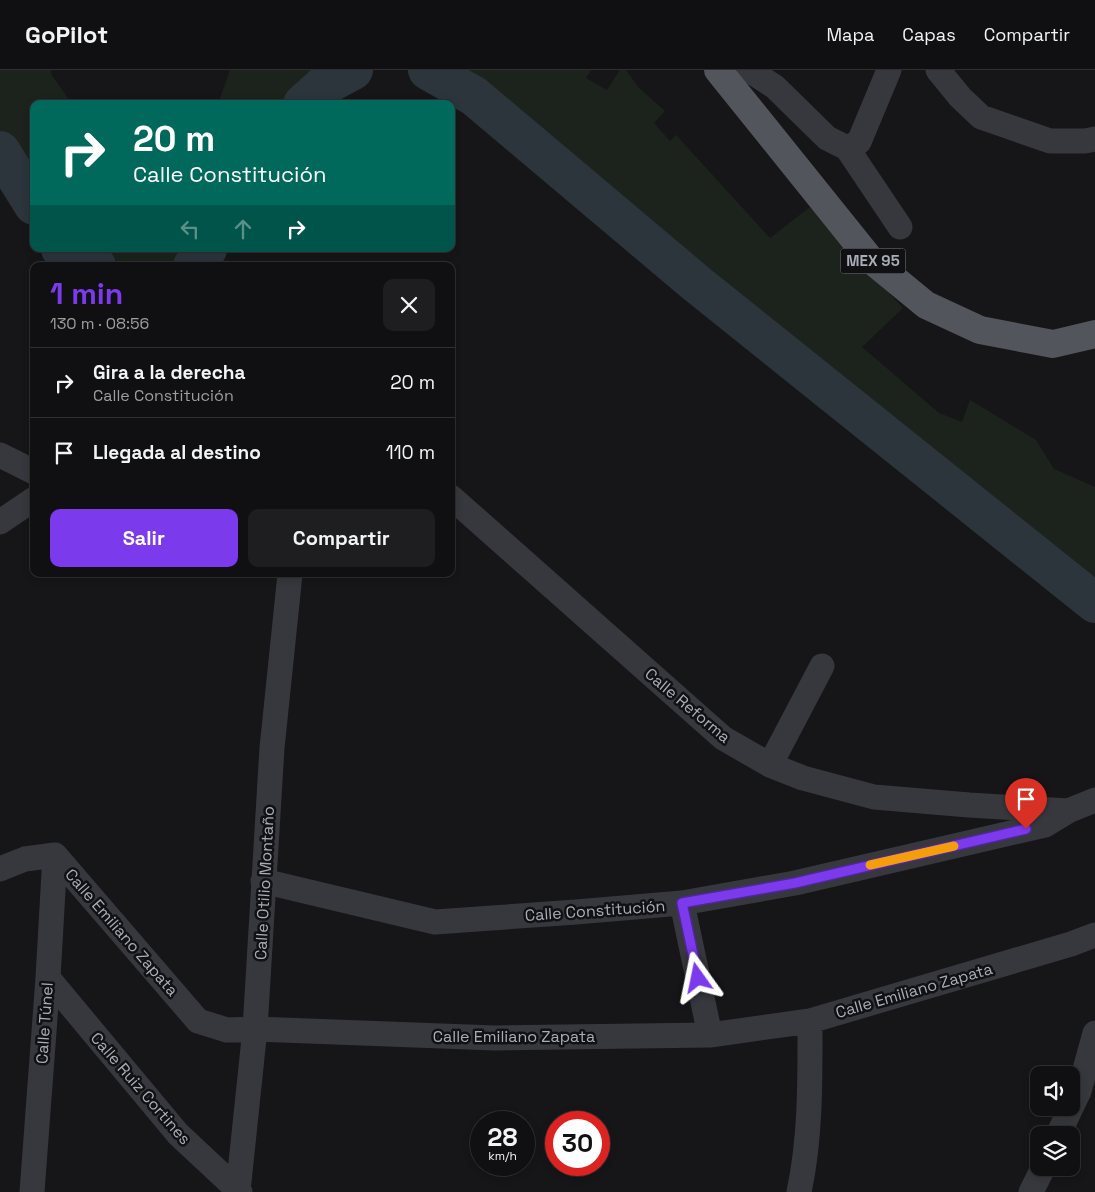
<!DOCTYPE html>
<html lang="es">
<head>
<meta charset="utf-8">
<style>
  :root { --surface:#101012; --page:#1e1e20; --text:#f1f3f6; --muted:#9c9d9f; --line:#303032; --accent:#7c3aed }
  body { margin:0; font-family:"Space Grotesk",sans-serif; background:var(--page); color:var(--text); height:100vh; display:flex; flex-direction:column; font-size:19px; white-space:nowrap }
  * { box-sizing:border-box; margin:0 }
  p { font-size:16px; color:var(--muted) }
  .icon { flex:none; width:28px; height:28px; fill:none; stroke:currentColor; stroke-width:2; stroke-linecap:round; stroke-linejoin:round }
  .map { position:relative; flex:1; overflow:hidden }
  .sheet { position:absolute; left:30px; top:192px; width:425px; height:315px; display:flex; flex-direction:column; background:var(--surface); border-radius:10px; box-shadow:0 2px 8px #0003,0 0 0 1px var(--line) }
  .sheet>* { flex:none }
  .top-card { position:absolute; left:30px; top:30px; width:425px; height:152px; border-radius:10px; box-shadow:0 2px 8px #0003,0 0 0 1px var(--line); background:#00695c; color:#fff; overflow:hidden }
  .controls { position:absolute; left:1030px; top:996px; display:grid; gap:10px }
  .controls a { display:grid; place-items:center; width:50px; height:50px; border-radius:10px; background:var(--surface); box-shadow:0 2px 8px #0003,0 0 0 1px var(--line); font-size:25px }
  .speed { position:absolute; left:470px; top:1041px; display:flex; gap:10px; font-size:25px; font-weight:700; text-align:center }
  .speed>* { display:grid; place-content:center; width:65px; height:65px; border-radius:50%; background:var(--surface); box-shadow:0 2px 8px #0003,0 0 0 1px var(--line); line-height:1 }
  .speed small { font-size:12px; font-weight:400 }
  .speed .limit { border:8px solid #d22; background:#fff; color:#111 }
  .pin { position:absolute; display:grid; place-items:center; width:42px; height:42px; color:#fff; margin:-51px -21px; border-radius:50% 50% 50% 0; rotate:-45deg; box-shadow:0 0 5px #0007 }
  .pin .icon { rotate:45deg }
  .me { position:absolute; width:55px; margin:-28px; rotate:348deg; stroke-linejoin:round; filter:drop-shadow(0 0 4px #0008) }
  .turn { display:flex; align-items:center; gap:18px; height:105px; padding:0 20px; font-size:22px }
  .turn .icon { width:65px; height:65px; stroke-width:2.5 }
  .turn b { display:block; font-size:35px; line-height:42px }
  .lanes { display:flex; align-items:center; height:48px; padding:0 20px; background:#0003; justify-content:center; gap:25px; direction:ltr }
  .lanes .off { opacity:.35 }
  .round { display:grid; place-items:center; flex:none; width:52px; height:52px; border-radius:10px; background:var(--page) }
  .summary { display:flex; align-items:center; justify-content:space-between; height:85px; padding:0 20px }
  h1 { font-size:30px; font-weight:800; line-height:38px; color:var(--accent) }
  .button { display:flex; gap:10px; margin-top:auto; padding:10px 20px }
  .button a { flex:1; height:58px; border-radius:10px; background:var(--accent); color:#fff; font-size:20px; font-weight:800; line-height:58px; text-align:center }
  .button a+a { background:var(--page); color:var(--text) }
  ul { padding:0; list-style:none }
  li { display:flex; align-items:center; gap:15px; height:70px; padding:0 20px; border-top:1px solid var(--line) }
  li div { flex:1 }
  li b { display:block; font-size:19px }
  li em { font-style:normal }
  header { display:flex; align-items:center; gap:30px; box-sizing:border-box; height:70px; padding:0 25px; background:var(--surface); border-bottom:1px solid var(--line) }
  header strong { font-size:24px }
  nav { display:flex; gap:28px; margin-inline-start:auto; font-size:18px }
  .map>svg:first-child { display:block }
</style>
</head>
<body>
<header>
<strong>GoPilot</strong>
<nav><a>Mapa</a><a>Capas</a><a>Compartir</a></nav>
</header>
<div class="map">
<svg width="1095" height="1122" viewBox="0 0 1095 1122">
  <rect width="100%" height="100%" fill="#161618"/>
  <path fill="#1c231d" d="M0,0h51v4l21,30h-38v111l-34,-68z
    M230,0h124l-20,4 -32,23 -6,7h-78z
    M414,0h177l-5,8 21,12 13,-20h6l13,18 26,23 -11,12 16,18 6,-6 94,103 40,-31 93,101 -41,39 77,66 23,9 8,-22 66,40 18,29 41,18v104l-82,-40 -282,-257 -89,-70 -147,-126 -46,-22z
    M59,179h146l-19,17h-112z"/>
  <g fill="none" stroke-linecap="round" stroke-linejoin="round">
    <path stroke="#2c353c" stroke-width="40" d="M428,0l46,26 223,188 398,319
      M303,34l20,-18 30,-16
      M0,81l34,54
      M61,179l35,17
      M193,196l7,-4 7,-13"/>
    <path stroke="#37383d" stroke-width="25" d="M749,0l26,17 52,51 20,10 53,79
      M938,0l22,27 21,20 69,24h35l10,-2
      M847,78l12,-6 30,-72
      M0,385l34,17
      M451,427l272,241 47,27 33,13 71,19 95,8 99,6 27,-11
      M0,452l34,-23
      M770,695l52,-99
      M0,799l25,-10 30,-4 143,166 29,9 28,-1 240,9 215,-3 100,-14 261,-77 24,-9
      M263,811l172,41 141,-10 106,-9 113,-20 250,-58 23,-14
      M682,833l28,132
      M48,908l130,156 62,58
      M1058,1065l21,-44 16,-58
      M238,1121l17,-162 17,-281 18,-174
      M32,1122l16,-214 7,-123
      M799,1122c12,-56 11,-114 11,-171
      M1031,1122l12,-24"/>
    <path stroke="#53555c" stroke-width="28" d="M718,0l152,189 56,46 54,25 73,14 42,-10"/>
  </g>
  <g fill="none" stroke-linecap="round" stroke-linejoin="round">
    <defs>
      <path id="route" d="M698,908l-16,-75 113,-20 231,-54"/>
    </defs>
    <use href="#route" stroke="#51269a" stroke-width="12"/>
    <use href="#route" stroke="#7c3aed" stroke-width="9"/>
    <path stroke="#f59e0b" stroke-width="9" d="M870,795l84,-19"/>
  </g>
  <g text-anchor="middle" stroke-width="5" stroke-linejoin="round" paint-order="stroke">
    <rect fill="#111113" stroke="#7b7e86" stroke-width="1" x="840.5" y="178.5" width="65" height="25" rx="4"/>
    <g font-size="15" font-weight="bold" fill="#a8adb8">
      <text x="873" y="196">MEX 95</text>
    </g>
    <g font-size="16" fill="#a8adb8" stroke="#111113">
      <text transform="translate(688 635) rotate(40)" y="6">Calle Reforma</text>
      <text transform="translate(264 813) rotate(-87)" y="6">Calle Otilio Montaño</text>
      <text transform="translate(595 840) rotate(-4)" y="6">Calle Constitución</text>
      <text transform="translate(122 862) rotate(49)" y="6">Calle Emiliano Zapata</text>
      <text transform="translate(914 920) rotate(-16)" y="6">Calle Emiliano Zapata</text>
      <text transform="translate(44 953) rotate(-86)" y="6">Calle Túnel</text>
      <text x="514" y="972">Calle Emiliano Zapata</text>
      <text transform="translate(141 1018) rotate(49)" y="6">Calle Ruiz Cortines</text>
    </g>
  </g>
</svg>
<div class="controls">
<a><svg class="icon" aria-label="sound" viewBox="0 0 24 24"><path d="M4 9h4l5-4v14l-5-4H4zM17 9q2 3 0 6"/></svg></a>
<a><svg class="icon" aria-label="layers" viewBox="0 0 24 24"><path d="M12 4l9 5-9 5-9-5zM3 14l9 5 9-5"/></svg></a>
</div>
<div class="speed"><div>28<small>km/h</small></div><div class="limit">30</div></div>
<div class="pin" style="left:1026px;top:759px;background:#d93025"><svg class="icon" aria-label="arrive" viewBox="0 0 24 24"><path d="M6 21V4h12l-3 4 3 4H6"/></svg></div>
<svg class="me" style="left:698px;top:908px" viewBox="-20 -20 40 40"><path d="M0-17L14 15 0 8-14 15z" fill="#7c3aed" stroke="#fff" stroke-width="4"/></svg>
<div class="top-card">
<div class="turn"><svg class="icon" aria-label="right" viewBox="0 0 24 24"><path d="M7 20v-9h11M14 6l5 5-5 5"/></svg><div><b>20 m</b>Calle Constitución</div></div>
<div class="lanes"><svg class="icon off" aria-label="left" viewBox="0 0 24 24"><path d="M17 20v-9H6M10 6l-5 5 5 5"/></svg><svg class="icon off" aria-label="ahead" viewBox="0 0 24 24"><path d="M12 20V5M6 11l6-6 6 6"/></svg><svg class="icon" aria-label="right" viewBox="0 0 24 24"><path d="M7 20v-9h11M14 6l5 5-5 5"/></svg></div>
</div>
<section class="sheet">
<div class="summary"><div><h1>1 min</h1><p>130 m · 08:56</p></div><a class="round"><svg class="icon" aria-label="close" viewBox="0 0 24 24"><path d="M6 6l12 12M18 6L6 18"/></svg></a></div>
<ul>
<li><svg class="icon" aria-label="right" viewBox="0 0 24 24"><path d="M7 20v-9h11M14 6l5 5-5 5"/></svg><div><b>Gira a la derecha</b><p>Calle Constitución</p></div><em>20 m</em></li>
<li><svg class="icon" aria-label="arrive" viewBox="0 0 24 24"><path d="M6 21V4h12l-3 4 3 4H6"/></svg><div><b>Llegada al destino</b></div><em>110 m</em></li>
</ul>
<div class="button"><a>Salir</a><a>Compartir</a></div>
</section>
</div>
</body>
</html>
